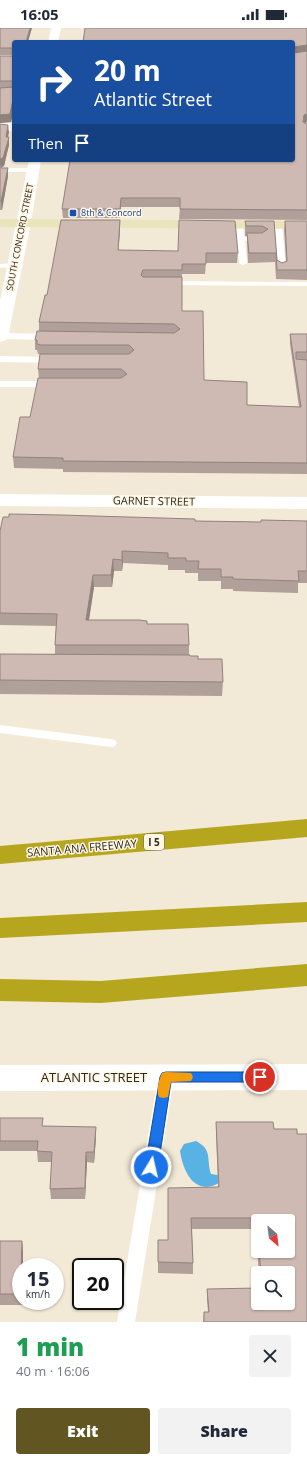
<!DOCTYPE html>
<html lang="en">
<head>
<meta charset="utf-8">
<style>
  :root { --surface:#fff; --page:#f2f2f3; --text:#1f2937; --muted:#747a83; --accent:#615622 }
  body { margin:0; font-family:"Open Sans",sans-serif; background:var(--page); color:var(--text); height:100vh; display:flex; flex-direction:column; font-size:15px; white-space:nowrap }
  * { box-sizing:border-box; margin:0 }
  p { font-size:13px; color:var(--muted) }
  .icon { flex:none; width:22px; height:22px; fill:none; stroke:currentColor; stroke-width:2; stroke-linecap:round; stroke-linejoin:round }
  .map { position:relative; height:1294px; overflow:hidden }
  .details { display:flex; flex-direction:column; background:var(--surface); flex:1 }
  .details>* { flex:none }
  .guide { position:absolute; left:12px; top:12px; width:283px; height:122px; border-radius:4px; box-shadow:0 1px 3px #0004; background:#1a4fa0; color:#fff; overflow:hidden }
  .needle { width:26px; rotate:152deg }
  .fabs { position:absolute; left:251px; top:1186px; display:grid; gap:8px }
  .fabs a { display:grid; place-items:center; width:44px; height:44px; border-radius:4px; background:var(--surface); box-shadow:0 1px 3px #0004; font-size:20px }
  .speed { position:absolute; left:12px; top:1230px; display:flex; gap:8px; font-size:20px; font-weight:700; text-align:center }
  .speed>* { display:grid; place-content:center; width:52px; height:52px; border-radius:50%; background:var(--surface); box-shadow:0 1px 3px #0004; line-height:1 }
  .speed small { font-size:10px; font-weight:400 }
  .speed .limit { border:2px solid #111; border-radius:6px; background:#fff; color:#111 }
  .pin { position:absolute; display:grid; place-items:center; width:34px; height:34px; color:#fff; margin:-17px; border:2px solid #fff; border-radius:50%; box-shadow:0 1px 4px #0007 }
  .me { position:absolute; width:44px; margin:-22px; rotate:9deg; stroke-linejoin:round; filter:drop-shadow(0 0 3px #0008) }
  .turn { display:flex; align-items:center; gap:14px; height:84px; padding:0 16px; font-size:18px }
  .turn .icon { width:52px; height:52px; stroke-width:2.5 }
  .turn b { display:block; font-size:28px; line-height:34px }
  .then { display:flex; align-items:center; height:38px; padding:0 16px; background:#0003; gap:8px; font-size:15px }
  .round { display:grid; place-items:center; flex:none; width:42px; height:42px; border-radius:4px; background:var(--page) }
  .overview { display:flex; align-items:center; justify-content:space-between; height:68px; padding:0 16px }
  h1 { font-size:24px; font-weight:800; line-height:30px; color:#1e9e55 }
  .button { display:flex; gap:8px; margin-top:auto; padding:8px 16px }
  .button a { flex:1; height:46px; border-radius:4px; background:var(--accent); color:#fff; font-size:16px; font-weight:800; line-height:46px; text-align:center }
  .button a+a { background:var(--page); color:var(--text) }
  .status { display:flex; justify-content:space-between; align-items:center; height:28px; padding:0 20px; background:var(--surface); direction:ltr }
  .status svg { height:11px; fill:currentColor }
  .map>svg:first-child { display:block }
</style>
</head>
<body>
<div class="status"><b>16:05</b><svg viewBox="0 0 49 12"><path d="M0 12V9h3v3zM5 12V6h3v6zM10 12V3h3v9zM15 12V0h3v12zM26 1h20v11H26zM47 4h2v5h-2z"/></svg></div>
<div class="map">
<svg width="307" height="1294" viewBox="0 0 307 1294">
  <rect width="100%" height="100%" fill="#f2e9d7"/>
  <path fill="#59b2e4" d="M196,1113c17,9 10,18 15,33l6,1 5,-2 4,5c-27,22 -42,-1 -46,-27l4,-7z"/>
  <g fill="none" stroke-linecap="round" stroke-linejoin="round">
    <path fill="#fff" fill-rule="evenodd" d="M0,140h33l3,2 -3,2h-33z
      M236,195l7,2 1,12h18l4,2 -4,2h-17l2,22 -4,2 -4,-2z
      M275,195l7,2 4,44 -4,2 -4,-2z
      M15,235l4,2 -1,2 -18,1v-4z
      M163,253l144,1v4l-141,-1h-3z
      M0,305l51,1 4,3 -4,3 -51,-1z
      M0,328l55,1 4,3 -4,3 -55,-1z
      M0,353h53l5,3 -5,3h-53z
      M0,697l111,14 4,1 2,3 -2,3 -4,1 -111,-14z
      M166,1042l6,2 2,5 -39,245h-18l41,-245 2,-5z"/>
    <path fill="#fff" fill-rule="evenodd" d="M51,0h10l-3,14h-10z
      M0,95h14v8h-14z
      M29,132h12l-10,63 -23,114 -2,3 -6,2v-41z
      M0,466l307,3v12l-307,-3z
      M307,1036v26l-307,1v-26z"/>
    <path fill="#e9e4bb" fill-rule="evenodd" d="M0,191l307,2v8l-307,-2z"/>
    <path fill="#b6a61d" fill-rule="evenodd" d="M307,791v18l-307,27v-18z
      M307,874v20l-307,16v-20z
      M307,936v22l-206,17 -101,-2v-22l101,2z"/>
  </g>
  <path fill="#b1a09a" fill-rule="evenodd" d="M0,0l14,14v13h-14z
    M307,0v94l-2,1 2,1v96l-128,-1 1,-12h-59l-1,11h-57l-1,-9 231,-49z
    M0,28h14v53l-3,13 -11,1z
    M0,96l9,8 -1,5 1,8 -5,21 -2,1v1h6v8l-6,34h-2z
    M120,192v9l-2,21 120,3 -1,10h-31l-1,11h-23v37l22,69 43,25 52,2 -9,-63v-10h17v140l-244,-2v-3l-49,-1 -1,-11 17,-40 9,-39 -1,-9 2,-15h-2l-1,-4h-2v-10l4,-9v-9l8,-27z
    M245,193h29l3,39 5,3 4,-2 -2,-31 1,-9h22v59l-31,-1 -1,-17 -27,1 -1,-21v-6h-2z
    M195,493l66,1 46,-1v62h-9v10l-65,-2v-2h-12v-8h-23v-8h-13v-3h-17v-5l-45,-2 -1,8h-8l-2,16h-18l-5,33 58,4 42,21v10l1,1 8,3 25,23 -1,14 -222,-2v-40h55v-9l1,-19 -56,-1v-94z
    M0,1090l96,19 -2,26 -7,-1 -2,37h-34l-1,-10 2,-27h-14l-1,-11h-37z
    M216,1094l58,7 33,193h-104l1,-10h4l-1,-12v-11l51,14 30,-30h-29l-4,-44h-63l1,34v11l-35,-1v-33h10l50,-53 -2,-54zM258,1193l30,30h-30z
    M0,1213h22l1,11 -2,15v34h15v4h-36z"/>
  <path fill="#90827d" d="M30,0h2l-4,14h-2z
    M307,17v7l-14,3v-8z
    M14,72v9l-3,13 -11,1v-8l12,-11z
    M307,86v8l-4,2 1,-9z
    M8,97l1,7 -3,13v-8z
    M9,109v8l-5,21 -2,1v7l-2,-6v-9z
    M8,140v8l-6,34 -1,-9z
    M121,170v9l-1,11v-9z
    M120,192v9l-2,30v-9z
    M122,523l1,12 -1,8z
    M113,531l1,12 -2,16 -1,-12z
    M93,547l1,12 -7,45 -1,-12z
    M96,1099v10l-2,26v-11z
    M86,1124l1,10 -2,37v-11z
    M22,1213l1,11v15h-2v7v-4z"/>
  <path fill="#cebab3" stroke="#90827d" d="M0,0h30l-4,14h-12v6h-14z
    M85,0h222v17l-14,2v-5h-210z
    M293,23l1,2 13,-2v63l-3,1 -1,7 4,2v86l-127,-1v-11h-59l-1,11h-58l8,-49h223z
    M0,28h14v27v-2h-14z
    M14,59v13l-2,4 -2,10 -10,1v-27z
    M0,96l8,1 -2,12h3l-6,21 -3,1z
    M0,137h2l-1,3h7l-7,33h-1z
    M61,192h59l-2,30 60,1 1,-31 56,1 3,32h-32v11h-24v6h-39l-2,5 2,2h39v34h21l1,69 43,2v23l54,2 -11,-73h17v18h-11v7l11,1v103l-244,-2v-3l-50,-1 7,-40h10l8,-39h83l6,-4 -6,-5h-83l2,-15h89l5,-4 -5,-5h-88l-4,-1v-4h-2l2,-9 137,2 6,-4 -6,-5 -135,-2 6,-27h2z
    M245,193h29l3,39 5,3 5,-2 -2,-40h22v49h-30l-1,-17h-27l-2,-20h15l6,-4 -6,-3h-16z
    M9,486l52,1 134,4v2l66,1v-2l46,1v50h-9l1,10 -66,-2v-2h-12v-8h-23l1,-8h-13v-3h-18v-5l-46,-2v9l-9,-1 -2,16h-18l-7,45h53l8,1v3h41l1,21h-134l2,-31 -57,-1v-82l3,-14h6z
    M0,626l190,1v1h8v3h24l1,23 -223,-2z
    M0,1090h43l-1,8 54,1 -2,25h-8l-1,36 -35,1 2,-37 -15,-1 1,-10h-38z
    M216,1094h57l1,7h23v5h10v188h-103v-10h5l-2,-23 51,-1v15h30v-30h-27l-2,-22h29v-30h-30v23l-3,-26h-64l2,45 -35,-1v-22h10v-52l51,-1z
    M0,1213h22l-1,29v24h-21z"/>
  <path fill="#1a73e8" stroke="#114b97" d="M166,1044h94l4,1 2,4 -2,3 -4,2h-89l-13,85 -2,4 -5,1 -4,-1 -2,-4 15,-90 2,-4z"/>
  <path fill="#f59e0b" d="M166,1044l25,1 2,4 -2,4 -20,1 -3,15 -5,1 -4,-1c-3,-7 0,-17 3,-24z"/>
  <rect fill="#1a4fb4" stroke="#fff6e4" stroke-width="1.5" x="69" y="181" width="8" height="8" rx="2"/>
  <g text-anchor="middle" stroke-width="3" stroke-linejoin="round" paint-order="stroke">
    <g font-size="9" fill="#164399" stroke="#fff6e4" text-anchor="start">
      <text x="81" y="188">8th &amp; Concord</text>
    </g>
    <g font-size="9" fill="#2b2821" stroke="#fff6e4">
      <text transform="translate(20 209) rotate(-79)" y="3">SOUTH CONCORD STREET</text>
    </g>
    <rect fill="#fff6e4" stroke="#6b665c" stroke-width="1" x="144" y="806" width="20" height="16" rx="3"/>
    <g font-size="10" font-weight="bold" fill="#2b2821">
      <text x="154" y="818">I 5</text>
    </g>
    <g font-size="11" fill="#2b2821" stroke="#fff6e4">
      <text transform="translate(154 473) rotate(1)" y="4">GARNET STREET</text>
      <text transform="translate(82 820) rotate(-5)" y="4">SANTA ANA FREEWAY</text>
    </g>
    <g font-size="13" fill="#2b2821" stroke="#fff6e4">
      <text x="94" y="1054">ATLANTIC STREET</text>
    </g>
  </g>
</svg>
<div class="fabs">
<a><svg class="needle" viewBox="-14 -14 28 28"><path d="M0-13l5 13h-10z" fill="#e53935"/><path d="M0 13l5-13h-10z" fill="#747a83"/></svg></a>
<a><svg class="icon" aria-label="search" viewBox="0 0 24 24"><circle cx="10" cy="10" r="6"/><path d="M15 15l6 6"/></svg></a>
</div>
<div class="speed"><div>15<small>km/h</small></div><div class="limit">20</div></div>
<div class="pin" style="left:260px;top:1049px;background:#d93025"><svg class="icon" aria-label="arrive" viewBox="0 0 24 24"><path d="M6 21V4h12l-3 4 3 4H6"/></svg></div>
<svg class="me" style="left:151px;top:1139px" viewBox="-20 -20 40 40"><circle r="17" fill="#1a73e8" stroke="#fff" stroke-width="3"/><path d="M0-11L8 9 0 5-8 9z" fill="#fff"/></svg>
<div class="guide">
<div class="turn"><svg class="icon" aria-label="right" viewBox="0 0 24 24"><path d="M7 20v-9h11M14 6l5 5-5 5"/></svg><div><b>20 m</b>Atlantic Street</div></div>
<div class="then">Then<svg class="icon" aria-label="arrive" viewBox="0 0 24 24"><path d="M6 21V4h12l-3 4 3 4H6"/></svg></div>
</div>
</div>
<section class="details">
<div class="overview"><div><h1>1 min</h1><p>40 m · 16:06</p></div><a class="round"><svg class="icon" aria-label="close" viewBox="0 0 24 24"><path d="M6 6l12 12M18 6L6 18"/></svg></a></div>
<div class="button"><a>Exit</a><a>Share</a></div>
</section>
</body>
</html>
